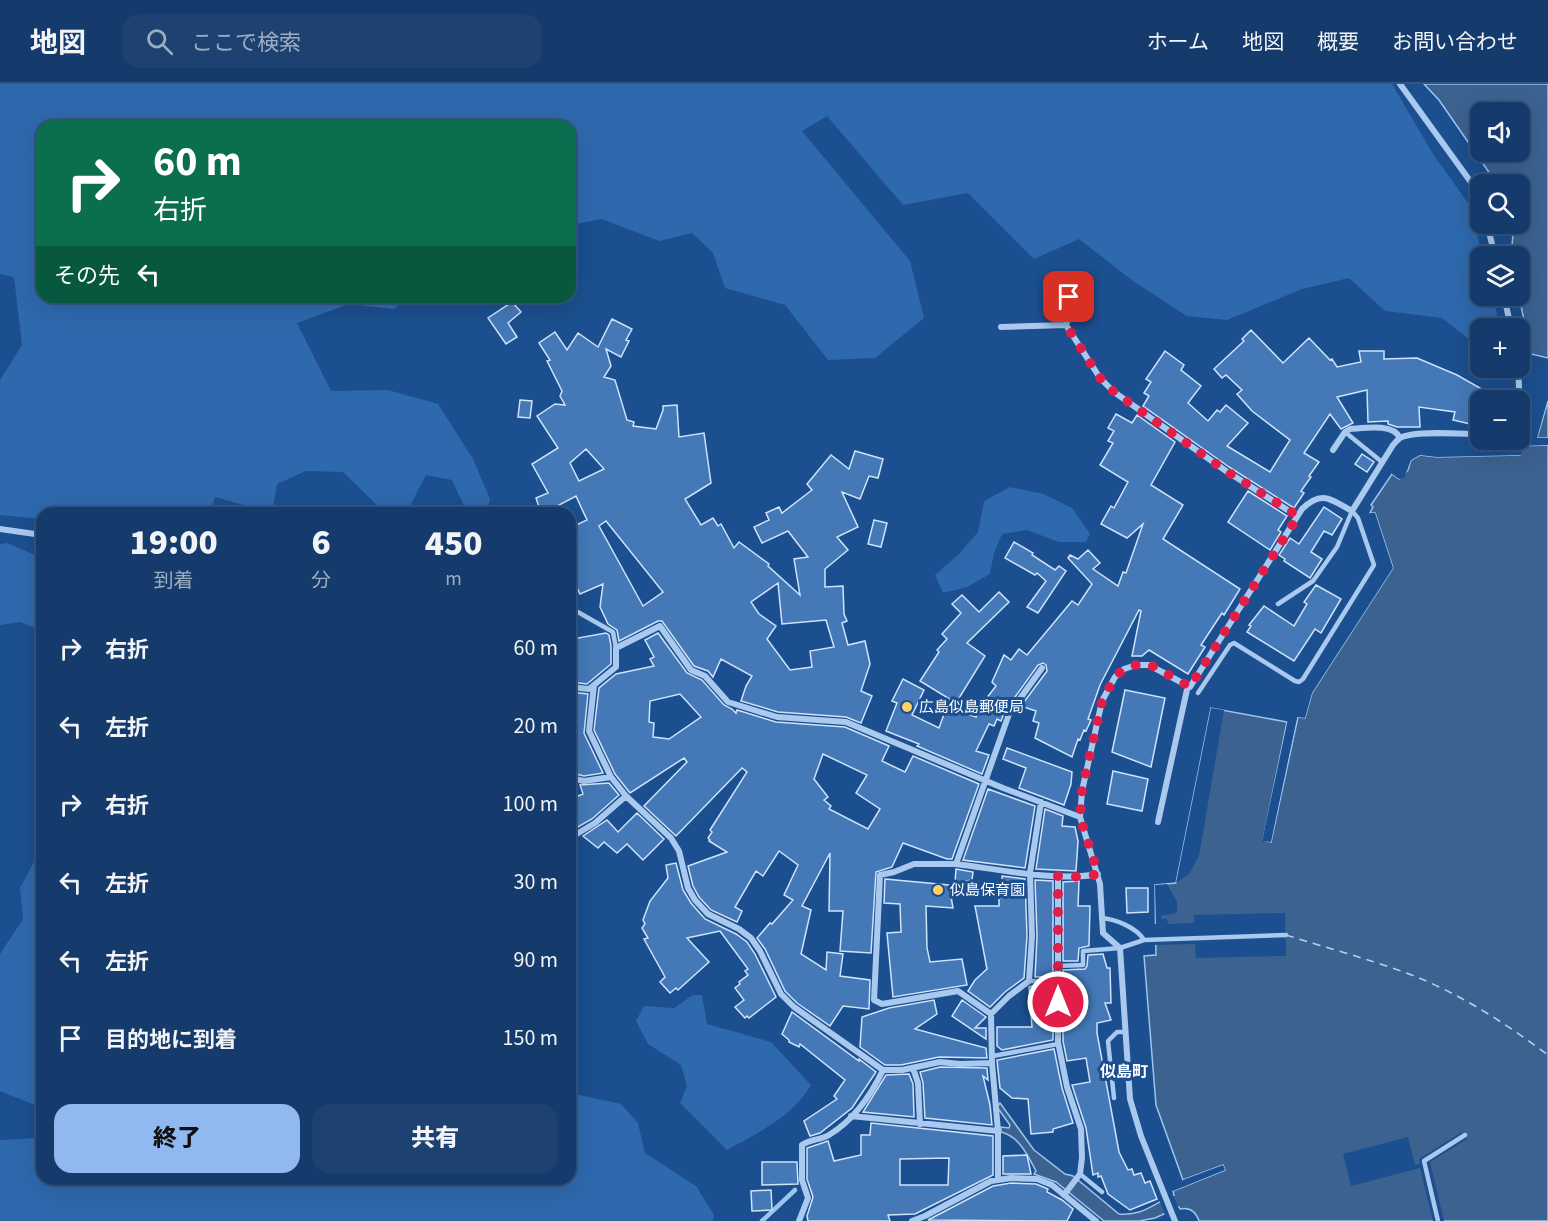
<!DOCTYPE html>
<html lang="ja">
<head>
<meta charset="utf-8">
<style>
  :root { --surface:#143b6b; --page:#1d4271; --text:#f1f3f6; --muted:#9dadc1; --line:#33557e; --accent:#90b9f0 }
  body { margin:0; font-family:"Source Sans 3","Noto Sans JP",sans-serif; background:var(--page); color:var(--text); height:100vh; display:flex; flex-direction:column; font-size:22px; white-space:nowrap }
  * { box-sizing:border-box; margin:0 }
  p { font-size:20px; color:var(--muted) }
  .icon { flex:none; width:33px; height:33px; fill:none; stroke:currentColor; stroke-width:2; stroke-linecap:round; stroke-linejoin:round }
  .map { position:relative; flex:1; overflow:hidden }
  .side { position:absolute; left:36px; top:423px; width:540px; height:678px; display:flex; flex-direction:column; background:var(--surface); border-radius:18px; box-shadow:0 6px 24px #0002,0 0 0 2px var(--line) }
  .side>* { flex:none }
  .top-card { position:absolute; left:36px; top:36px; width:540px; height:183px; border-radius:18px; box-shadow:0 6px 24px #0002,0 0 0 2px var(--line); background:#0b6e4f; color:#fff; overflow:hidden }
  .tools { position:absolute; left:1470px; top:18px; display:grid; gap:12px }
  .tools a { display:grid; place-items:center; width:60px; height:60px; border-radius:12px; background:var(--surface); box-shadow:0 6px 24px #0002,0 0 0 2px var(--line); font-size:30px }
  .pin { position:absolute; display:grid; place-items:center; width:51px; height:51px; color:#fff; margin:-26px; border-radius:12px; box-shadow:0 3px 9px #0006 }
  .me { position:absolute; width:66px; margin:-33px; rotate:0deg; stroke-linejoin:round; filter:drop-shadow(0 0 4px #0008) }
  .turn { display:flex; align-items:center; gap:21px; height:126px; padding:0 18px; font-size:27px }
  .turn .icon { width:78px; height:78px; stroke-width:2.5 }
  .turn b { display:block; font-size:42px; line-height:51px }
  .then { display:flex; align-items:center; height:57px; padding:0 18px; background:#0003; gap:12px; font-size:22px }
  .eta { display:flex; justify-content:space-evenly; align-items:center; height:102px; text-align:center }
  .eta b { font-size:36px; font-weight:800; line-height:42px }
  .cta { display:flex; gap:12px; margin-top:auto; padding:12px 18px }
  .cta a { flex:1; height:69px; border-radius:18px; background:var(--accent); color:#111; font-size:24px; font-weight:800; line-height:69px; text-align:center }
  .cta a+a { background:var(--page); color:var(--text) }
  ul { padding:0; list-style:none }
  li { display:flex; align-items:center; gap:18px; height:78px; padding:0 18px }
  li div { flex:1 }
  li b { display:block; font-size:22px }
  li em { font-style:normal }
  header { display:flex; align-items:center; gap:36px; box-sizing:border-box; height:84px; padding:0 30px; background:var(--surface); border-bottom:2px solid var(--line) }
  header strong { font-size:28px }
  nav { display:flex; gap:33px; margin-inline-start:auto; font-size:21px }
  .search { width:420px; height:54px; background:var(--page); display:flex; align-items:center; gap:15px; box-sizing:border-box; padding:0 21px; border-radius:18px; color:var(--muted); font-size:22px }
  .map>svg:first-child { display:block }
</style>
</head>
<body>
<header>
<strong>地図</strong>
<div class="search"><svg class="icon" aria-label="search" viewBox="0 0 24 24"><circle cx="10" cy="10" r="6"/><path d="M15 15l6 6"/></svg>ここで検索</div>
<nav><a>ホーム</a><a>地図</a><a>概要</a><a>お問い合わせ</a></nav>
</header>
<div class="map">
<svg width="1548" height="1137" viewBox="0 0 1548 1137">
  <rect width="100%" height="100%" fill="#1b4f8f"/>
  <path fill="#2e69ad" d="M0,0h1392l41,70 35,49 15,53h-3v40h13l7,32h-20v28l-10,-16 -28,-22 -57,-7 -36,-33 -47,11 -75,31 -40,-4 -54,-35 -54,-42 -45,20 -66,-66 -65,12 -76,-89 -25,15 108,130 14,57 -49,40 -47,2 -43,-55 -60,-17 -12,-35 -21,-20 -33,8 -57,-22 -32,6v-99h-528v171h366l-14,12 -45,-5 -52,19 34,68 57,-1 50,14 35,55 17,40 -3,11 -20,2 -15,-32 -26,-5 -16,31 -10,7h-15l-42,-41 -37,-1 -29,13 -5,29 -57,-16 -5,16h-168v6l-42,-4v-135l22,-35 -8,-68 -14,-3z
    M1487,284h19v12l-12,-2z
    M1010,403l34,7 28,14 18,26 -4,8h-27l-32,-12 -25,4 -8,19 -4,21 -23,13 -24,6 -8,-18 24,-21 19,-22 6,-31z
    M7,459l35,15v73l-22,-9 -20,3v-81z
    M39,762h3v35l-4,9 4,14v275h528v-86l51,11 17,19 7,30 51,33 18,29 -1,6h-713v-81l35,-2 2,-32 -37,-15v-137l23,-35 -3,-31 16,-30z
    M693,911h9l5,29 64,18 40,43c-18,31 -53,48 -84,65l-47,-47 7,-17 -6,-21 -33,-21 -12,-23 8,-15 30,2z"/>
  <path fill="#3c6290" stroke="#9cc4f0" stroke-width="1.5" fill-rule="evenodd" d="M1424,0h124v274l-17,-4 -12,-58 1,-40h-9l3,-32h6v-40h-23l-58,-84zM1480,28h40v40h-40z
    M1548,317v37h-11z
    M1548,361v776h-349c-3,-9 -9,-14 -19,-12l-1,-2 -24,11 -16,3h-35l-48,-39 -22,-8 2,-3c-8,-15 -17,-35 -35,-39v-5l8,1 1,-3 -13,-18 3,-4 34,47 31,24 8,2 46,38c25,2 33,-10 55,-19l-1,-4 52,-21 -2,-5 -40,15 -27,-75 -12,-149 12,-1 -1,-70 21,-2 35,-175 76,14 -24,118 8,2 27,-125 7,1 7,-25 81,-125 -18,-55h-5l3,-6 -2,-2 21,-31 7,5 9,-9 3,-10 9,-5 17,2 83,-2 1,-6 -7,-3z"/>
  <path fill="#1b4f8f" d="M1548,314l-11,40h11v3h-12l-2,-4 11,-37z
    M1548,358v3l-32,1 6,4 -1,5 -84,2 -17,-2 -9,5 -7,18 -5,1 -8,-6 2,-2 9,4 7,-17 11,-6 17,2 82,-2 -5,-3 2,-1 -1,-5z
    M1370,429h5l18,55 -81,125 -7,25 -8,-1 -26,125 -9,-1 26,-122 2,3 -24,116 2,1 27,-124 2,-1 6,1 7,-24 80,-124 -17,-51 -5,-1z
    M1211,624l13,2 -25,146 -10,18 -13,9z
    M1167,800l10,18v11l-16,3v3h6l1,5 26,-1v-8l91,-2 1,43 -90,2 -1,-14 -42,1v-21h3l-1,-39z
    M1462,1048l5,7 -37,23 14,59h-11l-13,-53 -69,18 -8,-32 65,-17 7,28 5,-1 -1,-5z
    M1223,1081l2,5 -52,21 -1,-3 12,-5h-2l1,-3z
    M1172,1109l7,16 -14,6 -6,-16z"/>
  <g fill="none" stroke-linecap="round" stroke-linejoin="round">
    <path stroke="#9cc4f0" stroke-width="4.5" d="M762,1137l33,-31"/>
    <path stroke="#b5d3f5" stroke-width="1.5" stroke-dasharray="8 6" stroke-linecap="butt" d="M1286,851c41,13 83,24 123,39 50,19 96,49 139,81"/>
  </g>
  <path fill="#4478b7" stroke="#cfe3fa" stroke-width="1.5" fill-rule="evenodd" d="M512,218l9,10 -13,11 9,14 -11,7 -18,-26z
    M612,235l20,10 -6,11 3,1 -8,16 -15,-8 5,17 -7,11 11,3 12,40 7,2 -1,4 23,3 7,-19v-4l14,-1 2,32 25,-4 7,50 -26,16 16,26 12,-7 5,8 3,-2 13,24 5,-6 30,22 -1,2 32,29 -6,-36 14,-2 -20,-26 -26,12 -8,-16 15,-7 -3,-7 13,-6 3,6 30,-23 -5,-6 24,-29 18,14 6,-18 28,8 -5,19 -9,-2 -9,23 -18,-7 16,35 -21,10 11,13 -23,19v18l18,-1 1,28 3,7 -5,2 6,22 17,-4 5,23 -9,27 11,5 -11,27 -15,-6 -68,-5 -37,-11 5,-15 6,-10 -31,-17 -8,18 -5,-6 -14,-5 -32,-45h-4l-39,20 -2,-11 -9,-6 -8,-17 3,-23 -23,10 -6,-13 -4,2v-19l7,-3 -7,-14v-19l17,-8 -11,-24 -32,17h-3l-5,-15 12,-5 -16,-29 26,-16 -21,-32 18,-12 10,1 -5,-9 2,-5 -15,-30 3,-1 -11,-17 16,-11 12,18 11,-17 20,14zM586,365l18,20 -25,12 -9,-18zM606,437l57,71 -20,14 -44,-80zM778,499l4,41 44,-4 8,27 -24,4 2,16 -22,3 -23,-31 9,-13 -17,-12 -8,-12z
    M1251,246l32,33 26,-25 21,22 2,-1 5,8 24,-5 -2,-11h25v8l33,-1 40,17 44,25h-21l-1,26 -26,-6 2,-8 -36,-5 1,20h-23l-9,-3v-3l-20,1 -1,-32 -30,7 16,26 -12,6 -11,-15 -26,39 15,9 -10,14 2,1 -10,14 3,2 -10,15 -65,-41 -86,-61 6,-10 -5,-3 7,-11 -5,-3 19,-28 19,14 -3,5 20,16 -13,17 20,18 9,-11 3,2 6,-7 22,18 -21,23 43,26 20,-32 -38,-29 -15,-17 5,-4 -16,-15 -4,3 -8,-9 30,-28 -2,-2z
    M520,316l12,1 -2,17 -12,-1z
    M1116,330l16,9 5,-8 38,27 -24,43 32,20 -20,34 77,50 -16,26 -2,-2 -21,32 4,2 -17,27 -39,-24 -7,6h-10l9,-45 -2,-1 -39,75 -12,34 3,1 -5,11 -2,-1 -4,10 -2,-1 -6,18 -37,-19 4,-15 -6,-2 3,-10 -15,-5 26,-35 -1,-6 -3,-2 -5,2 -33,46 -4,10 -4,-2 -3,7 -5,-2 -13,27 13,4 -7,19 -65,-28 2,-2 -33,-13 11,-28 -5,-2 11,-22 21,11 -12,25 27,13 8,-22 29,11 6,-13 14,-18 -4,-4 12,-27 7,5 8,-11 8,6 45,-54 6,4 14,-21 -24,-26 2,-3 8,4 10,-9 12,13 -7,6 25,17 5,-14 3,1 17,-49 -16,14 -26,-14 10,-18 3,2 14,-26 -28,-17 13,-22 -5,-2 6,-10 -6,-3z
    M1362,370l12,8 -7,10 -12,-8z
    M1248,407l39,25 -9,14 3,2 -11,18 -42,-28z
    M1324,423l18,12 -10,16 -8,-4 -13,21 11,7 -12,19 -26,-17 1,-2 -6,-4 11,-17 9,6z
    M874,436l13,3 -6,24 -13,-3z
    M1014,458l19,11 -1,2 23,15 4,-4 7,5 -28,42 -11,-6 19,-26 -9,-8 -2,2 -30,-17z
    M1316,501l25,14 -20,34 -6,-4 -21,32 -47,-29 4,-6 -2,-1 15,-19 30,20 13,-22 -3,-2z
    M999,508l10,10 -42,41 18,13 -29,47 -36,-22 19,-29 -2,-2 10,-11 -5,-5 19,-21 -9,-9 10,-9 17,17z
    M606,549l3,2 2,11v18l-24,20 -17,-2v-34h3l-1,-9z
    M658,549l29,40 15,7 22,25 8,4 4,4 1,-3 39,12 69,5 44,19 -7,15 23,11 8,-16 66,28 -27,75h-5l-44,-16 -11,24 -16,5 -5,81 -31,-2 3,-40h-14l1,-58 -28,53 9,4 -10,44 25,16 1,-18 16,2 -3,22 30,4 -1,29 -26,-3 -13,20 -33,-23 -12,-12 -20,-42 -8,-11 13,-15 2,1 21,-24 -9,-5 14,-30 -19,-14 -16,25 -7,-5 -21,36 7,4 -5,11 -26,-12 -12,-13 -6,-11 -5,-20 39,-14 -18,-11 1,-1 -2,-2 4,-6 -2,-2 37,-58 -5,-4 -66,68 -32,-30 43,-44 -3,-4 -54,35 -15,-19 -21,-44 5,-42 17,-14 38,-8 -4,-7 4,-2 -9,-17zM680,610l21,23 -32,22 -16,-2 1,-14 -5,-1 1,-21zM823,670l44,21 -11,18 24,16 -12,20 -39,-20 2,-3 -7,-6 4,-3 -14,-18z
    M1125,606l40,8 -14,69 -39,-15z
    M570,608l18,2 -4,39 19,40 -19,3 -8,-2 -6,-18z
    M1007,664l65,24 -1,12 -7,21 -45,-17 7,-20 -23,-9z
    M1113,687l35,8 -6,32 -35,-7z
    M609,699l10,12 -27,24 -16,9 -6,-15v-14l13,-5 -3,-9z
    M988,705l47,17 -10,62 -62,-8z
    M1045,725l18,7 -1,10 13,1 3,14 -2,30 -40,-2z
    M637,729l27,26 -21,21 -16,-16 -10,9 -13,-11 -6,6 -15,-12 24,-16 11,12z
    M676,779l7,27 8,13 14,16 31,15 11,8 8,12 21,43 -27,21 -2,-2 -2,2 -10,-11 9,-7 -9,-12 5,-4 -1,-2 9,-7 -3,-4 3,-2 -28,-38 -33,7 22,24 -31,28 -2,-2 -6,5 -10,-11 5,-5 -21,-38 4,-1 -6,-10 3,-4 -2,-4 7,-19 18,-23 -2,-13z
    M956,785l17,3 -1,8 -17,3z
    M1002,792l23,3 2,57 -3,42 -19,14 -15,15 -22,-16 7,-11 12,-11 -12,-63h24v-8h4z
    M885,795l64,6 4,23 -27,-2 1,42 3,14 32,-3 5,26 -74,12 -6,-64 14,-1 -1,-28 -16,-1z
    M1035,796l18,1v96h-18l2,-41z
    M1079,797l-1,25h12l-1,40 -10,2 -1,13h-15v-79z
    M1126,804h22v24l-21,1z
    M1103,870l4,14h3l1,35h-6l6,17 -14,3v10l22,119 9,18 4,-1 2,6 7,-2 4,10 5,-2 7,18 -27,11 -22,-16 -7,-18 -3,1v-4l-5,2 -7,-47 -14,-43 18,-3 -4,-24 -19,3 -4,-20v-71l22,-1 2,-3 1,-11z
    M1032,902h21v54l-51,10 -5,-4v-19h35l-3,-40z
    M934,916l3,14 -22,15 71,19 1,10 -48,-1 -38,8h-16l-25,-18 2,-30 27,-9z
    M962,916l24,17 -11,11h11v11l-34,-23z
    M792,928l67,49v-2l17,13 -24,36 -32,25 -10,3 -6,-15 33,-22 -3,-3 11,-16 -45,-36 -1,3 -10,-5v-2l-7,-6z
    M1054,965l8,39 11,35 -20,6v3l-22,2 -3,-35 -16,-1 -12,-10 -3,-28z
    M940,983l47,1 1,12 -5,-4 7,29 2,20 -67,-7 -2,-35 -3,-11z
    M909,990l4,10 1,33 -51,-5 23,-37z
    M871,1039l122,13v39l-78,39 -27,1 2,6h-82l-1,-5 6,-19 -6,-18v-31l21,-7 6,20 27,-6v-20h9zM949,1074l-1,27h-48v-26z
    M1027,1071l4,19h-28v-18z
    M762,1078h35l1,22 -36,1z
    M1011,1099l25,1 12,5 -1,3 15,8 11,9 -6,12 -139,-1 65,-34z
    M771,1106l1,20 -20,1 -1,-20z"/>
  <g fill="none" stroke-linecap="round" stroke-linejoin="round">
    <path stroke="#a9c9ee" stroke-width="4.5" d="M1345,348l37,30
      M576,527l37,21 3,16
      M1198,609l32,-48 4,-2 61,38 4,1 4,-3 71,-114 -16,-47 -6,-7 -15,36 -24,34 -35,23
      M1101,834c15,1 36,10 43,22
      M1058,882l25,-1v-14l37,-3 24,-8 142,-5
      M1029,897l29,1
      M993,972l65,-12
      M1114,1014l-6,-57 9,-9h9
      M1080,1090l22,18
      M1438,1137l-14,-60 41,-26"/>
    <path stroke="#a9c9ee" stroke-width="6" d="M1400,0l78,108 2,7
      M1487,140l8,32
      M1072,193l-5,7 4,26 -5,15 34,53 14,14 112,79 71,45
      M1504,212l7,32
      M1001,243l65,-2
      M1517,316l2,-13 -1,-19
      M1333,366l12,-18 5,-3c15,-1 43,-6 50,9
      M0,445l42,6
      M1042,584l-33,46 -53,150c41,5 102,18 142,10
      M594,601l-5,46 22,46
      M570,603l19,2 27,-22v-19l44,-22 31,44 14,6 23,26 49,15 69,5 157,66 77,29
      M570,694l14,3 27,-4 15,19 45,42 8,13 9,37 7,12 13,14 31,15 12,9 9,13 21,43 13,13 89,63c-12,25 -29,50 -54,65 -8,5 -19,4 -27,10v35l6,18 -9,23
      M1158,738l30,-137
      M570,754l25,-15 31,-27
      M956,780h-42l-20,8 -14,3 -6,125 8,4 76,-13 33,23 1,49 6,68v48
      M1058,792v166l9,45 14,42 1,29 -2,16 -16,21
      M991,930l18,-18 20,-15 3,-45 -2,-63 11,-71
      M913,984l5,15 2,41
      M883,986h19l38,-8 20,2 32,-1
      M851,1032l147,15
      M912,1137l13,-5 66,-35 20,-3 26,1 15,6 44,36
      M1175,1137l-34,-85 -11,-37 -10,-151 -17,-15 -3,-49 -20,-67 2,-26 20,-90 13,-24 9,-8 12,-4h13l41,22 112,-178c20,-19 28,-10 50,2l41,-66c2,-2 4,-5 7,-7 12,-8 64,-4 80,-4"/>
  </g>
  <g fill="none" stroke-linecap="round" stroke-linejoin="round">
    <path stroke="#e11d48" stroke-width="10" stroke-dasharray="0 18" d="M1058,918v-126l27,1 13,-3 -18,-57 2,-27 20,-89 13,-24 9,-8 12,-4 13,-1 41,23 108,-171 -72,-45 -112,-79 -14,-14 -34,-53 5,-15 -2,-13"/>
  </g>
  <g fill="#ffd166" stroke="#1b4f8f" stroke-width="2">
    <circle cx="907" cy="623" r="6"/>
    <circle cx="938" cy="806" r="6"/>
  </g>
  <g text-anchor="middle" stroke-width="6" stroke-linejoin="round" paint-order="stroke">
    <g font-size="15" fill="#fff" stroke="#1b4f8f" text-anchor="start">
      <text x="919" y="628">広島似島郵便局</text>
      <text x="950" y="811">似島保育園</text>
    </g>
    <g font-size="16" font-weight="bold" fill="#fff" stroke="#1b4f8f">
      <text x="1124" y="993">似島町</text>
    </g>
  </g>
</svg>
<div class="tools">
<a><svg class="icon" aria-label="sound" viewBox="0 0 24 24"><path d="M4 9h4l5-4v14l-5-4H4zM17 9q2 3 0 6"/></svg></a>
<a><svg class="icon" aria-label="search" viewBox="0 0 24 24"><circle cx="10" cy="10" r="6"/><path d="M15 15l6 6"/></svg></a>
<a><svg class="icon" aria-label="layers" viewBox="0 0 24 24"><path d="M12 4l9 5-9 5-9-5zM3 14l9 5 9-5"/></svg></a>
<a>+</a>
<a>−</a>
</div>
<div class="pin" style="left:1069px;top:213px;background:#d93025"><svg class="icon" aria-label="arrive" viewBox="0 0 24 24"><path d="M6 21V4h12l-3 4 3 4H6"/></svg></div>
<svg class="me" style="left:1058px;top:918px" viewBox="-20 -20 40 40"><circle r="17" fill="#e11d48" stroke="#fff" stroke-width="3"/><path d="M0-11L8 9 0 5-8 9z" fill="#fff"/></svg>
<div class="top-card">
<div class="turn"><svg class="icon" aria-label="right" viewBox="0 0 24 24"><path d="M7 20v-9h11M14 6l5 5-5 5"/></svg><div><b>60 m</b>右折</div></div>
<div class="then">その先<svg class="icon" aria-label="left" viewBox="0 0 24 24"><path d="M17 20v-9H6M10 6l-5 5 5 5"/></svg></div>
</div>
<section class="side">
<div class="eta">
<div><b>19:00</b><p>到着</p></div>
<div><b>6</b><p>分</p></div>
<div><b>450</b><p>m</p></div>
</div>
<ul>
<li><svg class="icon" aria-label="right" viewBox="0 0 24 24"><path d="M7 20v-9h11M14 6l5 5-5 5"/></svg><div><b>右折</b></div><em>60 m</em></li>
<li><svg class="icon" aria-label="left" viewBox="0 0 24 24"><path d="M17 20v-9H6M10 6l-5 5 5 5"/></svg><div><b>左折</b></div><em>20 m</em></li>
<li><svg class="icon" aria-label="right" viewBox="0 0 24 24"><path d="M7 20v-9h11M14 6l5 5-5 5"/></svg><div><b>右折</b></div><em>100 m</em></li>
<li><svg class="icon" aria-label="left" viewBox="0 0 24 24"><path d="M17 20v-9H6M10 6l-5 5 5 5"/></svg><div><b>左折</b></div><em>30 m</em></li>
<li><svg class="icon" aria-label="left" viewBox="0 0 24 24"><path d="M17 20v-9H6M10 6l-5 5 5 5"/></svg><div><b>左折</b></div><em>90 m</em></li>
<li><svg class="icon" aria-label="arrive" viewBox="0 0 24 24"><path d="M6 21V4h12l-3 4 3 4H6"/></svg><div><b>目的地に到着</b></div><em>150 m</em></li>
</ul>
<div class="cta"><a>終了</a><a>共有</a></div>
</section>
</div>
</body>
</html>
